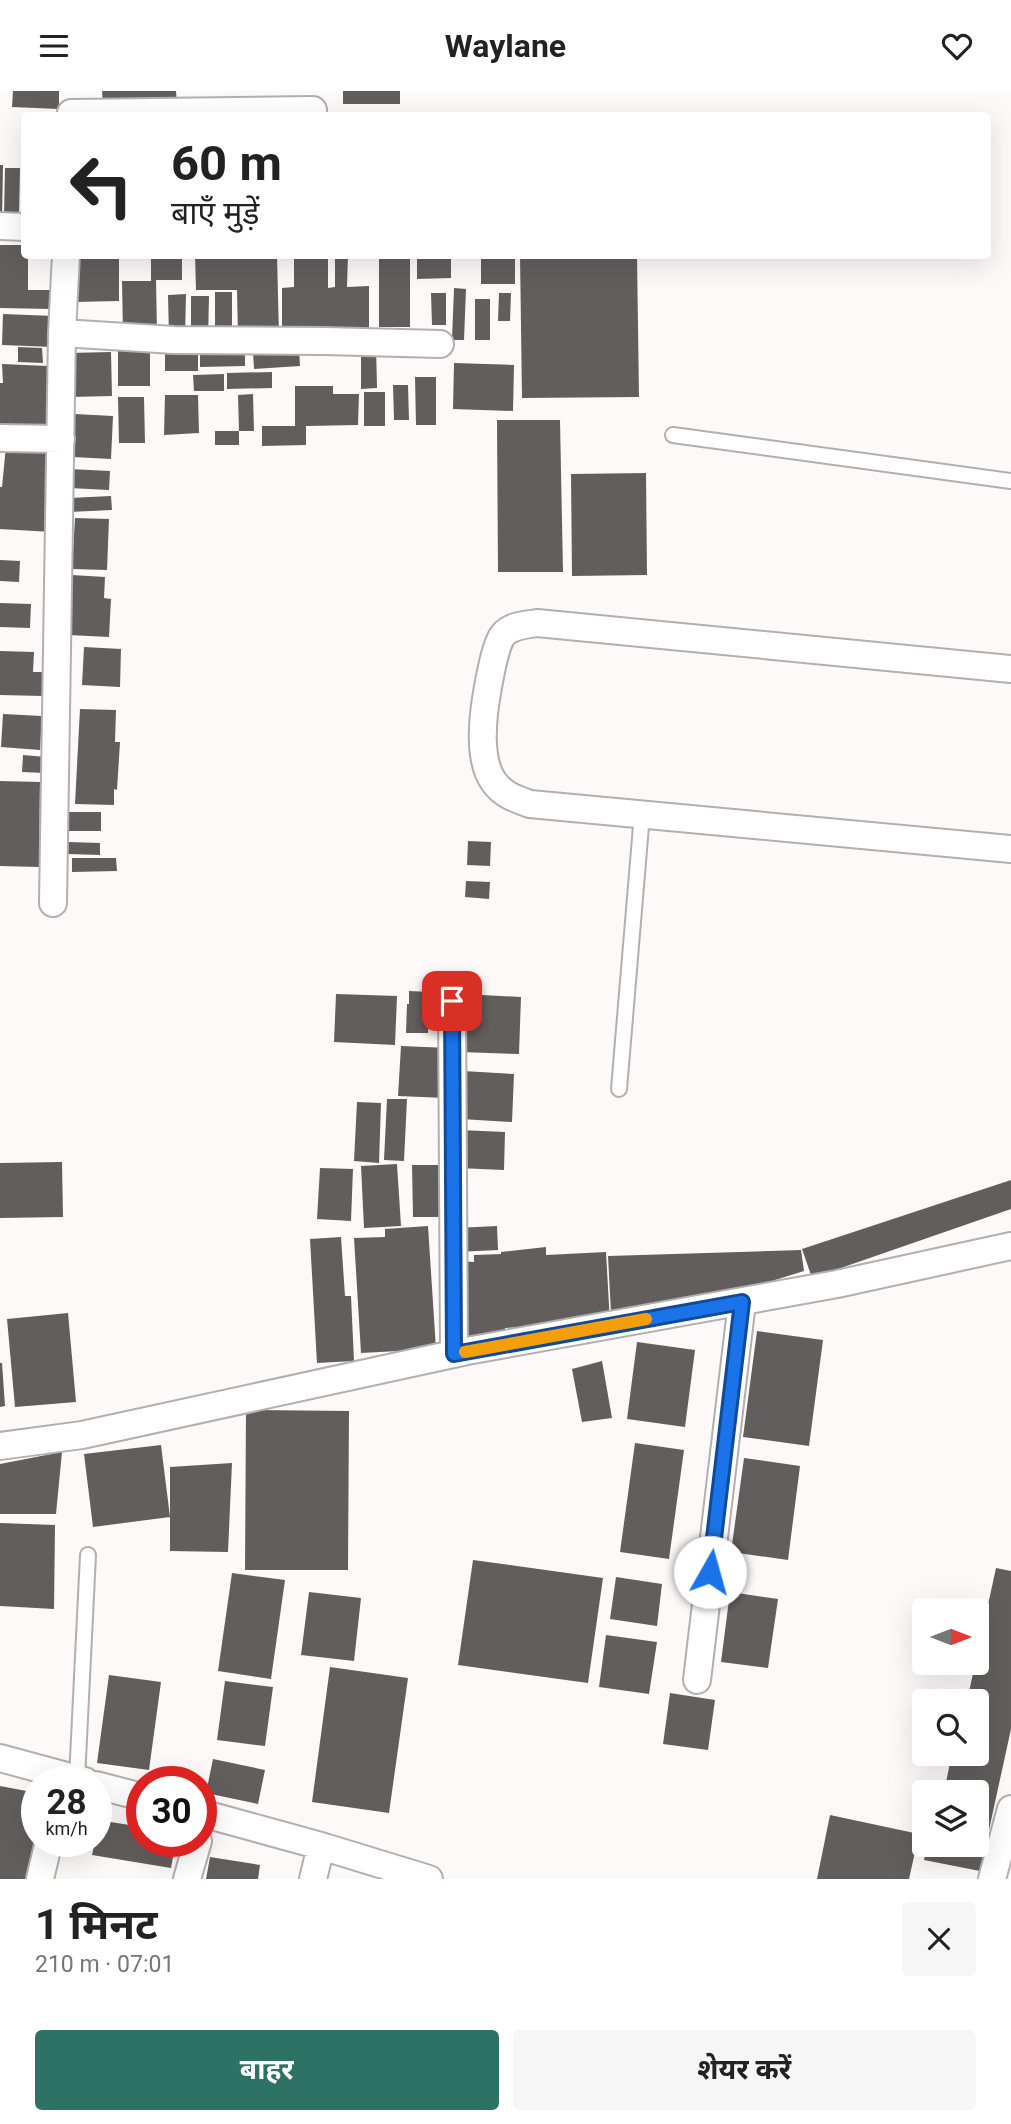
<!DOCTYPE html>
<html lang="hi">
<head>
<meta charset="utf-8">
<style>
  :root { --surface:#fff; --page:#f6f6f6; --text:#222; --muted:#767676; --accent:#2d7265 }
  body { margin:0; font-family:Roboto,"Noto Sans Devanagari",sans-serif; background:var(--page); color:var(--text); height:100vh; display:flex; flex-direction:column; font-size:26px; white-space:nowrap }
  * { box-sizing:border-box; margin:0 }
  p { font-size:23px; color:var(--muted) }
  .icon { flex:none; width:38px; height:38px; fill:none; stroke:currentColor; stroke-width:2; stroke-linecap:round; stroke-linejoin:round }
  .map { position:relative; height:1788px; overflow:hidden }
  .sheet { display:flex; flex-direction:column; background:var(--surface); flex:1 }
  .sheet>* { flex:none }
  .hud { position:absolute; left:21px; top:21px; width:970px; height:147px; border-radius:7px; box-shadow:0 7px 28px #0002; background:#fff; color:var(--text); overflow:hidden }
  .needle { width:46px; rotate:90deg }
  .fabs { position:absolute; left:912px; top:1507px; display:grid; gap:14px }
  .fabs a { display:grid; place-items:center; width:77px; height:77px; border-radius:7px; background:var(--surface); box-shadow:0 7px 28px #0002; font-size:35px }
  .speed { position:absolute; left:21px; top:1675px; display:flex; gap:14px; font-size:35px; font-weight:700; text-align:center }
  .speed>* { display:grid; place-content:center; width:91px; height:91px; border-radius:50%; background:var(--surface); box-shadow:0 7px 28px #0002; line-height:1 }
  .speed small { font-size:18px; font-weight:400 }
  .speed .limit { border:10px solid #d22; background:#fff; color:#111 }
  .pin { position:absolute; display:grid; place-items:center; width:60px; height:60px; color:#fff; margin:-30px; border-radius:14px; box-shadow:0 4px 10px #0006 }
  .me { position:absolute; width:77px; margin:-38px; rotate:7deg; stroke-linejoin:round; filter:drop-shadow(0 0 5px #0008) }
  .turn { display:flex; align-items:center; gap:24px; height:147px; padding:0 35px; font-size:32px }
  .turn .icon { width:91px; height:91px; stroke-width:2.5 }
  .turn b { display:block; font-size:49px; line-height:60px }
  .round { display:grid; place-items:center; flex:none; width:74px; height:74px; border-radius:7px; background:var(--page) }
  .head { display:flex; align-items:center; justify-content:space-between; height:119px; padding:0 35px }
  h1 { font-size:42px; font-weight:700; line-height:52px }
  .cta { display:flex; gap:14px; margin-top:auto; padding:14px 35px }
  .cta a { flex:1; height:80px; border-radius:7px; background:var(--accent); color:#fff; font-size:28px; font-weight:700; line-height:80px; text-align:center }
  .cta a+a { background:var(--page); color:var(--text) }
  header { display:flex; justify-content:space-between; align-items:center; height:91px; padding:0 35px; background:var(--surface); font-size:32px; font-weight:700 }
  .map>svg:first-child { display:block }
</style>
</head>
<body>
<header><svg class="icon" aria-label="menu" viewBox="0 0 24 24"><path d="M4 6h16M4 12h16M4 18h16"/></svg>Waylane<svg class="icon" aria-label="heart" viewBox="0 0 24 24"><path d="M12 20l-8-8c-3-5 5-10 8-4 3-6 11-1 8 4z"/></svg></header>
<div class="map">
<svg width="1011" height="1788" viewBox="0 0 1011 1788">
  <rect width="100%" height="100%" fill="#fef9f9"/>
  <path fill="#625e5d" d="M13,0h46v18l-47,-2z
    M102,0h74l1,13 -74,1z
    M343,0h57v13h-57z
    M0,74h3l-1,54h-2z
    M5,77h15l-1,49h-15z
    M0,154h24v10h4v35h23v19l-51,-1z
    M73,164h46v46l-45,1z
    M151,164h31v25h-26l1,53 -34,1 -1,-53h29z
    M195,164h82l2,81 -41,1 -1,-47h-41z
    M294,164h34v33l7,-1v-32h13l-1,32 22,-1v45l-87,-1v-42l12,-1z
    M379,164h31v72h-31z
    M417,164h34v23l-34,1z
    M481,164h34v29h-34z
    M520,164h117l2,142 -117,1z
    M454,197l12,1 -2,51h-12z
    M215,201h17v42h-17z
    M431,202h15v32h-14z
    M499,202h12l-1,28h-12z
    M186,203l-1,43h-16l-1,-42z
    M191,205h18l-1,43 -17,-1z
    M475,208h15v41h-15z
    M3,223l51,2 -1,31 -51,-2z
    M361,254h15l1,43 -16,1z
    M18,256l24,1 1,15 -25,-1z
    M118,258h32v37h-32z
    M198,258v22h-33v-21z
    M245,258v17l-45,1v-17z
    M299,258l1,17 -46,3 -1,-18z
    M111,261l1,44 -42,1 -1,-44z
    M454,272l60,2 -1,46 -60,-2z
    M2,273l46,2 -2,64 -46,1v-48h3z
    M272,281v16l-45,1v-16z
    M224,283v17h-30l-1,-16z
    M415,286h21v48h-20z
    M393,294h15l1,35h-15z
    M295,295h38v8h26l-1,31 -52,1v19l-44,1v-20h33z
    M364,301h21v34h-21z
    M253,303l1,37h-15l-1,-36z
    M165,304h33l1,38 -35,2z
    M118,306h26l1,46h-26z
    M75,323l38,2 -2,43 -38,-2z
    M497,329h63l3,152h-65z
    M215,340h24v14h-24z
    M6,355l50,3 -4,83 -52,-3v-42h2z
    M69,378l41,2 -1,19 -40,-2z
    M646,382l1,102 -75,1 -1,-102z
    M111,405l1,14 -43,2v-14z
    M75,427l34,1 -2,51 -35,-1z
    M0,469l20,1 -1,21 -19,-1z
    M72,484l33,2 -1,21 7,1 -2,38 -40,-2z
    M0,512l31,1 -1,24 -30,-1z
    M84,556l37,2 -1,38 -38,-2z
    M0,560l34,1 -1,20h11l-1,24 -43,-1z
    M80,618l36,1 -1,32h5l-3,48 -3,-1v16l-39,-1z
    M3,623l39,2 -2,34 -39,-3z
    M23,664l23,2 -1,16 -23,-1z
    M0,690l40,1 -1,85 -39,-1z
    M62,721h39v19h-39z
    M468,750l23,1 -1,24 -23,-1z
    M68,751l32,1v12l-33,-1z
    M72,767h44l1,13 -45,1z
    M466,790l24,1 -1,17 -24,-2z
    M409,900l21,1 -2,41h-22l1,-29h2z
    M336,903l61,2 -2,49 -61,-3z
    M463,903l58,3 -2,57 -59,-2z
    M401,955l48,2 -3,50 -48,-2z
    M463,980l51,3 -2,48 -51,-3z
    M387,1008h20l-3,62 -20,-1z
    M357,1011l24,1 -2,60 -25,-2z
    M459,1039l46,2 -1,38 -46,-2z
    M62,1071l1,55 -63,1v-55z
    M397,1073l4,62 -37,2 -3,-62z
    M412,1074h32v52h-31z
    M320,1077l33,1 -2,52 -34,-2z
    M1011,1089v29l-199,69 -10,-29z
    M428,1135l8,123 -75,4 -7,-115 31,-1v-8z
    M497,1135l1,24 -41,2 -1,-24z
    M341,1146l4,59h6l3,65 -37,2 -7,-124z
    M546,1156v8l60,-3 4,71 -105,5v8l-47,2v-77l16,1v-7l27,-1v-2z
    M801,1159l3,21 -29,9 1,6 -165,27 -3,-57z
    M68,1222l8,89 -61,5 -8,-88z
    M757,1240l66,9 -14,106 -66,-9z
    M637,1251l58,8 -10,77 -58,-8z
    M602,1270l10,57 -30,4 -10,-53z
    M0,1272h2l3,43 -5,1z
    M246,1319l103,1 -1,159h-103z
    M635,1352l49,7 -15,109 -49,-7z
    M161,1354l9,72 -77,10 -9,-73z
    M62,1361l-6,62h-56v-50z
    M744,1367l56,8 -12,94 -57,-8z
    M232,1372l-4,89 -58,-1v-84z
    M0,1432l55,2 -1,84 -54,-3z
    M473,1469l130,18 -15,105 -130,-18z
    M996,1477l15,3v158l-31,142 -56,-11 3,-15h49v-53h-32l8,-39h24v-52h-9z
    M232,1482l53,7 -14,99 -53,-8z
    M616,1486l46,7 -5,42 -47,-7z
    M309,1501l52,6 -7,63 -53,-6z
    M730,1501l48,7 -10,69 -47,-6z
    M606,1544l51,7 -8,52 -50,-7z
    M330,1576l78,11 -19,135 -77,-11z
    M109,1584l52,7 -12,88 -52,-7z
    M225,1590l48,6 -8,59 -48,-6z
    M670,1602l45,7 -7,50 -45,-6z
    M213,1668l52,11 -7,34 -52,-11z
    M0,1695l37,7v48l-5,38h-32z
    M830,1724l89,19 -10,45h-92z
    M98,1729l44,7v14h34l-5,27 -79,-13 3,-14h1z
    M210,1766l50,8 -2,14h-52z"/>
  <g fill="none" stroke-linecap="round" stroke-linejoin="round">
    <defs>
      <path id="service" d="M673,344l338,46
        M619,998l23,-275
        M77,1688l11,-224"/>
      <path id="minor" d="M71,22l242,-3
        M0,135l24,1
        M62,242l112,7 150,1 116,3
        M0,347l61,1
        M1011,578l-474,-46c-11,2 -26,2 -34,12 -10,12 -20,77 -20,95 -1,16 1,39 11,52 9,13 22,17 36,22l481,45
        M53,812l9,-570 4,-78
        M452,910l2,353
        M0,1355l82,-11 385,-84 370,-67 174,-38
        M697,1589l45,-378
        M0,1667l85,23
        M96,1694l46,12
        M201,1722l120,33 108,33
        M40,1788l9,-38
        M187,1788l11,-38
        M313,1788l8,-33
        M992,1788l19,-70"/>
    </defs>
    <use href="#service" stroke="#b3afae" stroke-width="18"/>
    <use href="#minor" stroke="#b3afae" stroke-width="30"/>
    <use href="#service" stroke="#fff" stroke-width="14"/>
    <use href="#minor" stroke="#fff" stroke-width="26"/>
  </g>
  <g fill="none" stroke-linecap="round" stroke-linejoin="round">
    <defs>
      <path id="route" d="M452,910l2,353 288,-52 -32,270"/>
    </defs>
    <use href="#route" stroke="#114b97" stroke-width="18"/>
    <use href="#route" stroke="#1a73e8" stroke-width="12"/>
    <path stroke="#f59e0b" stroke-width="12" d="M465,1261l181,-33"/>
  </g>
</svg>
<div class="fabs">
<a><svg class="needle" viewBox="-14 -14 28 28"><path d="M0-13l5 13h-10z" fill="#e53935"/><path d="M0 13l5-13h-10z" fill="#767676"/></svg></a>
<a><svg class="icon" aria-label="search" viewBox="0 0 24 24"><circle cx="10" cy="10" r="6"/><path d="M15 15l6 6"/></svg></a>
<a><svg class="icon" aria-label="layers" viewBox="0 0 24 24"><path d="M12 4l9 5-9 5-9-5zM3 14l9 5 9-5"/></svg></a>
</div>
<div class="speed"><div>28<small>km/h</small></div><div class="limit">30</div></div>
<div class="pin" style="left:452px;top:910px;background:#d93025"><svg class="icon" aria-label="arrive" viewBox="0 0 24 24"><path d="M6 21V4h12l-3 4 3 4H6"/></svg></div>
<svg class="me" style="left:710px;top:1481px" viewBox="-20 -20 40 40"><circle r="19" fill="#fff"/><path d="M0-13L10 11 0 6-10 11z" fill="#1a73e8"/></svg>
<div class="hud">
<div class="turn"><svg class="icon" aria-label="left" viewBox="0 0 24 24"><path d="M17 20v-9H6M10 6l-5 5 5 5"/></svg><div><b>60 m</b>बाएँ मुड़ें</div></div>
</div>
</div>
<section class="sheet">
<div class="head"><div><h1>1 मिनट</h1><p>210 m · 07:01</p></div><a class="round"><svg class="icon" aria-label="close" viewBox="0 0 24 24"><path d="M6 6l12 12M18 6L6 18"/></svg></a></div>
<div class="cta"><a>बाहर</a><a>शेयर करें</a></div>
</section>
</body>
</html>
